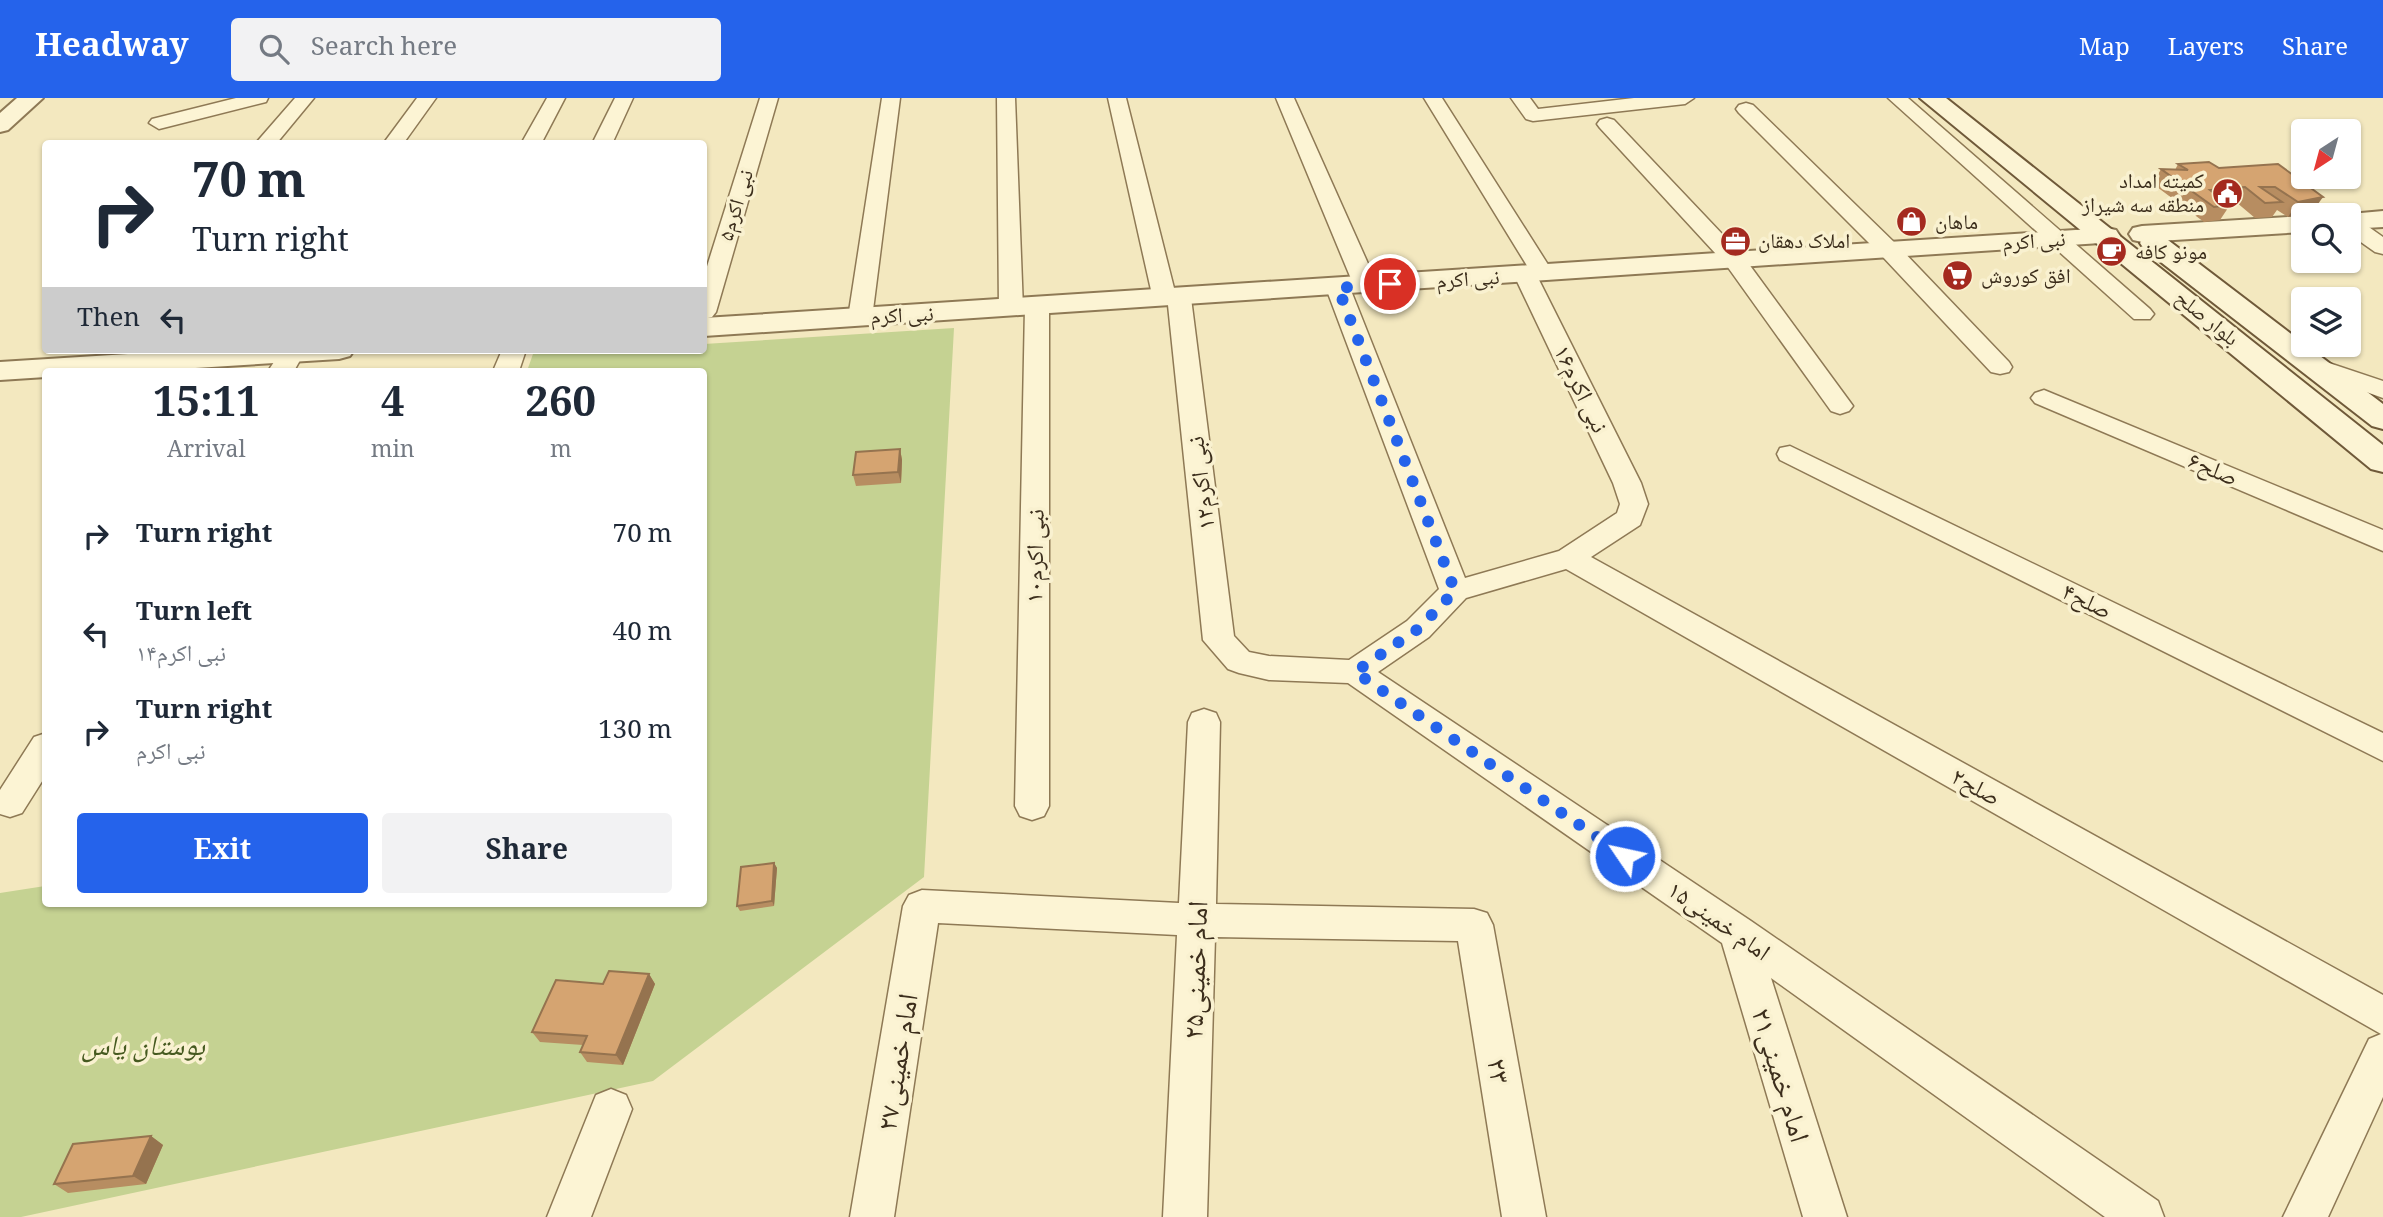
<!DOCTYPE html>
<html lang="en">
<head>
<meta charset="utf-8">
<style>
  :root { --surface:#fff; --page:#f2f2f3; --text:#1f2937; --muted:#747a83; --accent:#2563eb }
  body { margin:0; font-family:Georgia,"Noto Naskh Arabic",serif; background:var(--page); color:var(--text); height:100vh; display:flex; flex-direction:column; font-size:26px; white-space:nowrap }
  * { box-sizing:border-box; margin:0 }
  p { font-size:23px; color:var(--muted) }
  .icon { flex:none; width:38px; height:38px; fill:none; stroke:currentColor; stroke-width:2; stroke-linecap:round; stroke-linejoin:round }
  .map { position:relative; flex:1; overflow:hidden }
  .panel { position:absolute; left:42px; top:270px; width:665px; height:539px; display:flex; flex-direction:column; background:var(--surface); border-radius:7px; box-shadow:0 2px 5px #0004 }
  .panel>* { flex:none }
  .guide { position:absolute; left:42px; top:42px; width:665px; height:214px; border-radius:7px; box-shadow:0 2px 5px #0004; background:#fff; color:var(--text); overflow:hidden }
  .needle { width:46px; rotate:216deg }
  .controls { position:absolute; left:2291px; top:21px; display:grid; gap:14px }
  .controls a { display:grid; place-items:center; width:70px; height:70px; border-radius:7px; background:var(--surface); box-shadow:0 2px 5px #0004; font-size:35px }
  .pin { position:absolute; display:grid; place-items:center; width:60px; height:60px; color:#fff; margin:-30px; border:4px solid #fff; border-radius:50%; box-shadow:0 2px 7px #0007 }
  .me { position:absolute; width:77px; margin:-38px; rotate:304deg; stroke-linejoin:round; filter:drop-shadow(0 0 5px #0008) }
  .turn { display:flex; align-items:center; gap:24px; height:147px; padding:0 35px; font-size:32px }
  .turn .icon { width:91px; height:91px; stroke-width:2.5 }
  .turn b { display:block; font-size:49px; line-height:60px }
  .then { display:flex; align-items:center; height:66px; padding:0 35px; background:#0003; gap:14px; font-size:26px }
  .eta { display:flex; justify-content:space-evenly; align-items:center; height:119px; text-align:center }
  .eta b { font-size:42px; font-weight:700; line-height:49px }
  .action { display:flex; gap:14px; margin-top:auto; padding:14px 35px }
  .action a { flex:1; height:80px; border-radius:7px; background:var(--accent); color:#fff; font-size:28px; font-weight:700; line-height:80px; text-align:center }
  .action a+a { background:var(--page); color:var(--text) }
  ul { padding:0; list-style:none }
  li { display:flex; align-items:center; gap:21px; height:98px; padding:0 35px }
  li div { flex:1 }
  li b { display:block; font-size:26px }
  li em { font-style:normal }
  header { display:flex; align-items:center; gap:42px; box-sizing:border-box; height:98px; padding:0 35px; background:var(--accent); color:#fff }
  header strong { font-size:33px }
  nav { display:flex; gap:38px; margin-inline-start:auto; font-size:24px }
  .search { width:490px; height:63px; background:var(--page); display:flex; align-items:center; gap:18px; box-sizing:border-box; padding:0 24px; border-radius:7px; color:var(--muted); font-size:26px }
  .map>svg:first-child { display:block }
</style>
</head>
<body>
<header>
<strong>Headway</strong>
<div class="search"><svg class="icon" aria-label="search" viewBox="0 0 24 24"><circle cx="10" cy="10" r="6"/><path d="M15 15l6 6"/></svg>Search here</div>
<nav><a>Map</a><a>Layers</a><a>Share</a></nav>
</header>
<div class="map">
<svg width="2383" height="1119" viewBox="0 0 2383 1119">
  <rect width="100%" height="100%" fill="#f3e8bf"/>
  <path fill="#c5d292" d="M954,230l-30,549 -271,204 -632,136h-21v-324l45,-7 1,17h658v-532h-177l6,-17 67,-4h104v-6z"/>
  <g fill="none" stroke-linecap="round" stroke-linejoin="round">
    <defs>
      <path id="minor" d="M236,0h32l-2,4 -107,27 -10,-6 3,-4z
        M295,0h19l-38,46h-21z
        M417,0h19l-33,46h-20z
        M547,0h18l-24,46h-20z
        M615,0h18l-21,46h-20z
        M760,0h18l-62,214 -4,5 -8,2v-43z
        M882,0h18l-28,220 -4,5h-16l-4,-5z
        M997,0h18l8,211 -4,5h-16l-4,-5z
        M1108,0h18l49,194 12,1 4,5 43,338 15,16 20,4 80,4 58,-39 32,-32 -113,-301 4,-5h16l4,5 115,290 94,-27 58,-38 3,-9 -7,-21 -99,-208 3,-5 12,-1 -105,-171h18l112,176 -3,5 -12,1 102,203 7,21 -8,21 -49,32 792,438v102l-55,120h-45l86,-178 12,-5 -815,-465 -100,29 -37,39 -51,35 373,249 407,280 6,16h-59l-334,-239 76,239h-44l-81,-274 -374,-260 -79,-3 -30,-7 -11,-4 -25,-29 -35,-335 -11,-1 -4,-5z
        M1276,0h18l84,188 -4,5h-16l-4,-5z
        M1511,0h19l8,11 96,-11h60l-9,6 -152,17 -7,-2z
        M1888,0h20l242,211 4,5 -4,5h-16z
        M1746,5l7,2 145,141 111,116 3,5 -3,5 -9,2 -9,-2 -109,-116 -143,-143 -3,-4 3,-4z
        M1607,20l7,2 129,136 110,150 -4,5 -9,3 -9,-3 -104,-145 -127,-138 -3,-4 3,-4z
        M2348,119l8,1 27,19v17l-8,-2 -27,-19z
        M1037,202l8,2 4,5v499l-5,10 -12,4 -12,-4 -5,-10 10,-499 4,-5z
        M282,252h20l2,3 -10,18h-26z
        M502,252h24l-7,21h-26z
        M2317,261l66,22v17l-75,-27 -3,-5 3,-5z
        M2044,292l339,140v21l-348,-148 -4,-5 4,-5z
        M1790,348l593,287v28l-603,-301 -3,-6 3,-6z
        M1204,611l12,4 4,9 -4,182 258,5 13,4 6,12 53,292h-44l-44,-276 -243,-4 -8,280h-44l14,-282 -239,-12 -44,294h-44l53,-311 6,-11 13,-5 257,13 9,-181 4,-9z
        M46,635v42l-24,38 -12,4 -10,-3v-24l34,-53z
        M611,991l15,6 6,14 -41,108h-44l49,-122z"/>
      <path id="tertiary" d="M17,0h26l-35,32 -8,2v-19z
        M2383,113v16l-35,2v-14h-9z
        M2303,118v16l-161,10 -9,-2 -4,-6 4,-6 9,-2z
        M2107,130l9,2 4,6 -4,6 -1412,94v-18z
        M192,252h162l-4,6 -11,3 -192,12h-101v6l-46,3v-18z"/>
      <path id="secondary" d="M1920,0h26l437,347v27l-12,-3z
        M2154,137l10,2 219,167v25l-11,-3 -228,-177 -4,-6 4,-6z"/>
    </defs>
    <use href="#minor" stroke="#8e7955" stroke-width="3"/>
    <use href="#tertiary" stroke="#8e7955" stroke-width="4"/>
    <use href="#secondary" stroke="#6f5939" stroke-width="4"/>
    <use href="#minor" fill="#fcf4d4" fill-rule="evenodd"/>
    <use href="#tertiary" fill="#fcf4d4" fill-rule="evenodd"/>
    <use href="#secondary" fill="#fcf4d4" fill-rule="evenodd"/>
  </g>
  <path fill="#b78d61" d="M2178,66l41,4 59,-4 35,47 -25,6 -11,-7 -5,7 -17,1 -19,-16 -9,1 3,2 -10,15 -16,2 -51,-38 8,-15 14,1z
    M900,351l2,11 -1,23 -45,3 -3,-11z
    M774,765l3,5 -3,38 -34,5 -3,-5z
    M649,876l6,10 -32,81 -36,-3 -7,-10 3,-7 -43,-3 -8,-10 71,-48z
    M151,1038l12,9 -17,39 -78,9 -14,-9z"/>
  <path fill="#95734f" d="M2323,99l-10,14 -25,6 10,-15z
    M900,351l2,11 -1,23 -3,-11z
    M774,765l3,5 -3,38 -2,-5z
    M649,876l6,10 -32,81 -7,-10z
    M151,1038l12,9 -17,39 -13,-8z"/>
  <path fill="#d5a471" stroke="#95734f" stroke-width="2" d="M2209,64l10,6 59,-4 45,33 -25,5 -23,-15h-15l22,15 -17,1 -20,-16 -35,3 20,15 -16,2 -53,-38 27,1 -10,-6z
    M900,351l-2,23 -45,3 3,-23z
    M774,765l-2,38 -35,5 4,-39z
    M609,873l40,3 -33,81 -36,-3 7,-16 -55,-4 24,-52 47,4z
    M151,1038l-18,40 -79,8 19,-40z"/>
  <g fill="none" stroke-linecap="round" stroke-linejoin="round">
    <path stroke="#2563eb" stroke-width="12" stroke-dasharray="0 21.6" d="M1390,186l-52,4 117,303 -37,38 -63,43 270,184"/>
  </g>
  <defs>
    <symbol id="civic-disc" viewBox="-11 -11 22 22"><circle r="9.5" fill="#a42a1f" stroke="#f9f1d0"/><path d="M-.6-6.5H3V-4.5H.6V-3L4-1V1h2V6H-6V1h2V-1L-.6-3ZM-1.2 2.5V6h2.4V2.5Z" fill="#fff"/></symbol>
    <symbol id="shop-disc" viewBox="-11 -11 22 22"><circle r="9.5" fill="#a42a1f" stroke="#f9f1d0"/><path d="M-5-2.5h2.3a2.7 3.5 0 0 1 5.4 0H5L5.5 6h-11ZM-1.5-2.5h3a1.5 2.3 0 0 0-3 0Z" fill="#fff"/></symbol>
    <symbol id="office-disc" viewBox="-11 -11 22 22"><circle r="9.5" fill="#a42a1f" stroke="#f9f1d0"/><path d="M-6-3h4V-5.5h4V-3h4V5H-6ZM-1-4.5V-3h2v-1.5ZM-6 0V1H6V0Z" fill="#fff"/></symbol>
    <symbol id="cafe-disc" viewBox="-11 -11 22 22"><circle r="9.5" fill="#a42a1f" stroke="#f9f1d0"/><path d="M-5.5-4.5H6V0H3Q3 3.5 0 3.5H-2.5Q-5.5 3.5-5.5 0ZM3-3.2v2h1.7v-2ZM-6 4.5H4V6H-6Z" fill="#fff"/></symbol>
    <symbol id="supermarket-disc" viewBox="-11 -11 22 22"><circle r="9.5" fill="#a42a1f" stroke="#f9f1d0"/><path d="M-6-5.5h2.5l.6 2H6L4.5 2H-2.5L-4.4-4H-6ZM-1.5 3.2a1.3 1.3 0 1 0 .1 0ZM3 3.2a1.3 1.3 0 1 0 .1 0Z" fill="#fff"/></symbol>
  </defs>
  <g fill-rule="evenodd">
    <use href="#civic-disc" x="2210" y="78" width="35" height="35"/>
    <use href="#shop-disc" x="1894" y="106" width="35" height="35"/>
    <use href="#office-disc" x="1718" y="126" width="35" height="35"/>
    <use href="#cafe-disc" x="2094" y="136" width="35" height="35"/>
    <use href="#supermarket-disc" x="1940" y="160" width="35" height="35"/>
  </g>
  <g text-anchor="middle" stroke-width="7" stroke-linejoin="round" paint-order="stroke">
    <g font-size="21" fill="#3c2e1c" stroke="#f9f1d0" text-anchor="start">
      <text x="2204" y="90" text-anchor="end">کمیته امداد<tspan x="2204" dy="24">منطقه سه شیراز</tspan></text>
      <text x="1935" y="131">ماهان</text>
      <text x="1758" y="150">املاک دهقان</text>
      <text x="2135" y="161">مونو کافه</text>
      <text x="1981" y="185">افق کوروش</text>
    </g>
    <g font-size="21" fill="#3c2e1c" stroke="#f9f1d0">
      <text transform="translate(736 107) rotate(-73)" y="7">نبی اکرم۵</text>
      <text transform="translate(2034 143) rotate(-4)" y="7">نبی اکرم</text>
      <text transform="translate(1468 181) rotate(-4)" y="7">نبی اکرم</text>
      <text transform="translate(902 217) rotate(-3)" y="7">نبی اکرم</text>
      <text transform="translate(2207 220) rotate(39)" y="7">بلوار صلح</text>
    </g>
    <g font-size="24" fill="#3c2e1c" stroke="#f9f1d0">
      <text transform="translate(1581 291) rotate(64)" y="8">نبی اکرم۱۶</text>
      <text transform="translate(2213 371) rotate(23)" y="8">صلح۶</text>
      <text transform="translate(1201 385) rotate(-97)" y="8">نبی اکرم۱۲</text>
      <text transform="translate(1035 458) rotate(-89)" y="8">نبی اکرم۱۰</text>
      <text transform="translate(2087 503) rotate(26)" y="8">صلح۴</text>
      <text transform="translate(1976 689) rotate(29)" y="8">صلح۲</text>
      <text transform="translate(1719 823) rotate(35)" y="8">۱۵امام خمینی</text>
    </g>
    <g font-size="28" fill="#3c2e1c" stroke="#f9f1d0">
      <text transform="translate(1195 872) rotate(-88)" y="10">امام خمینی۲۵</text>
      <text transform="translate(897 964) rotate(-81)" y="10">امام خمینی۲۷</text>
      <text transform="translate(1499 973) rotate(80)" y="10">۲۳</text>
      <text transform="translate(1781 977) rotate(73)" y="10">امام خمینی۲۱</text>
    </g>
    <g font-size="28" font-style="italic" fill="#465a20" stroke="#f9f1d0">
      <text x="143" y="957">بوستان یاس</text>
    </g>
  </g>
</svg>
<div class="controls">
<a><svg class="needle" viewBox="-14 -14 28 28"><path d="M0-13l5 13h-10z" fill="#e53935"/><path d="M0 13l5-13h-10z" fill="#747a83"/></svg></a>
<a><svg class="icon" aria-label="search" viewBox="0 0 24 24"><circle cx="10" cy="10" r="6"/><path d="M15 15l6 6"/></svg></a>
<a><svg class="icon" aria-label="layers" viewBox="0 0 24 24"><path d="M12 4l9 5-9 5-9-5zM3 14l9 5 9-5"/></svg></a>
</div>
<div class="pin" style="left:1390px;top:186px;background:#d93025"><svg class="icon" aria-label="arrive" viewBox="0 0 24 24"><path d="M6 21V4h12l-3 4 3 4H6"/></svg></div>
<svg class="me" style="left:1625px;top:758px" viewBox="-20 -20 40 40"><circle r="17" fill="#2563eb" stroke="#fff" stroke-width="3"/><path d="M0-11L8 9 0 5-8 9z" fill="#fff"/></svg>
<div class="guide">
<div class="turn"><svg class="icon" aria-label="right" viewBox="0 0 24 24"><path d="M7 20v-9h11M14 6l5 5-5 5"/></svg><div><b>70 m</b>Turn right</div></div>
<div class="then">Then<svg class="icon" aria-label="left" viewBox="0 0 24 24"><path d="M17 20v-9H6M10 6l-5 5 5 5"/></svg></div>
</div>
<section class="panel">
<div class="eta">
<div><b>15:11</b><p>Arrival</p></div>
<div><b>4</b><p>min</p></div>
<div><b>260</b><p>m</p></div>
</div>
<ul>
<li><svg class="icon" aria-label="right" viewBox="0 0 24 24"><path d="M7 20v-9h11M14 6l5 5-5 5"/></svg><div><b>Turn right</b></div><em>70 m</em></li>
<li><svg class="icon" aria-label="left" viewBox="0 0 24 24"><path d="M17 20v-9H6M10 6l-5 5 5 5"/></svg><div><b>Turn left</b><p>نبی اکرم۱۴</p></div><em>40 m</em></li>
<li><svg class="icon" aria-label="right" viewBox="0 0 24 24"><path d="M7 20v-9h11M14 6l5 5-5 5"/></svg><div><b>Turn right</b><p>نبی اکرم</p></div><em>130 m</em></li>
</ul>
<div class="action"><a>Exit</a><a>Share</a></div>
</section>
</div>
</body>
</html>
